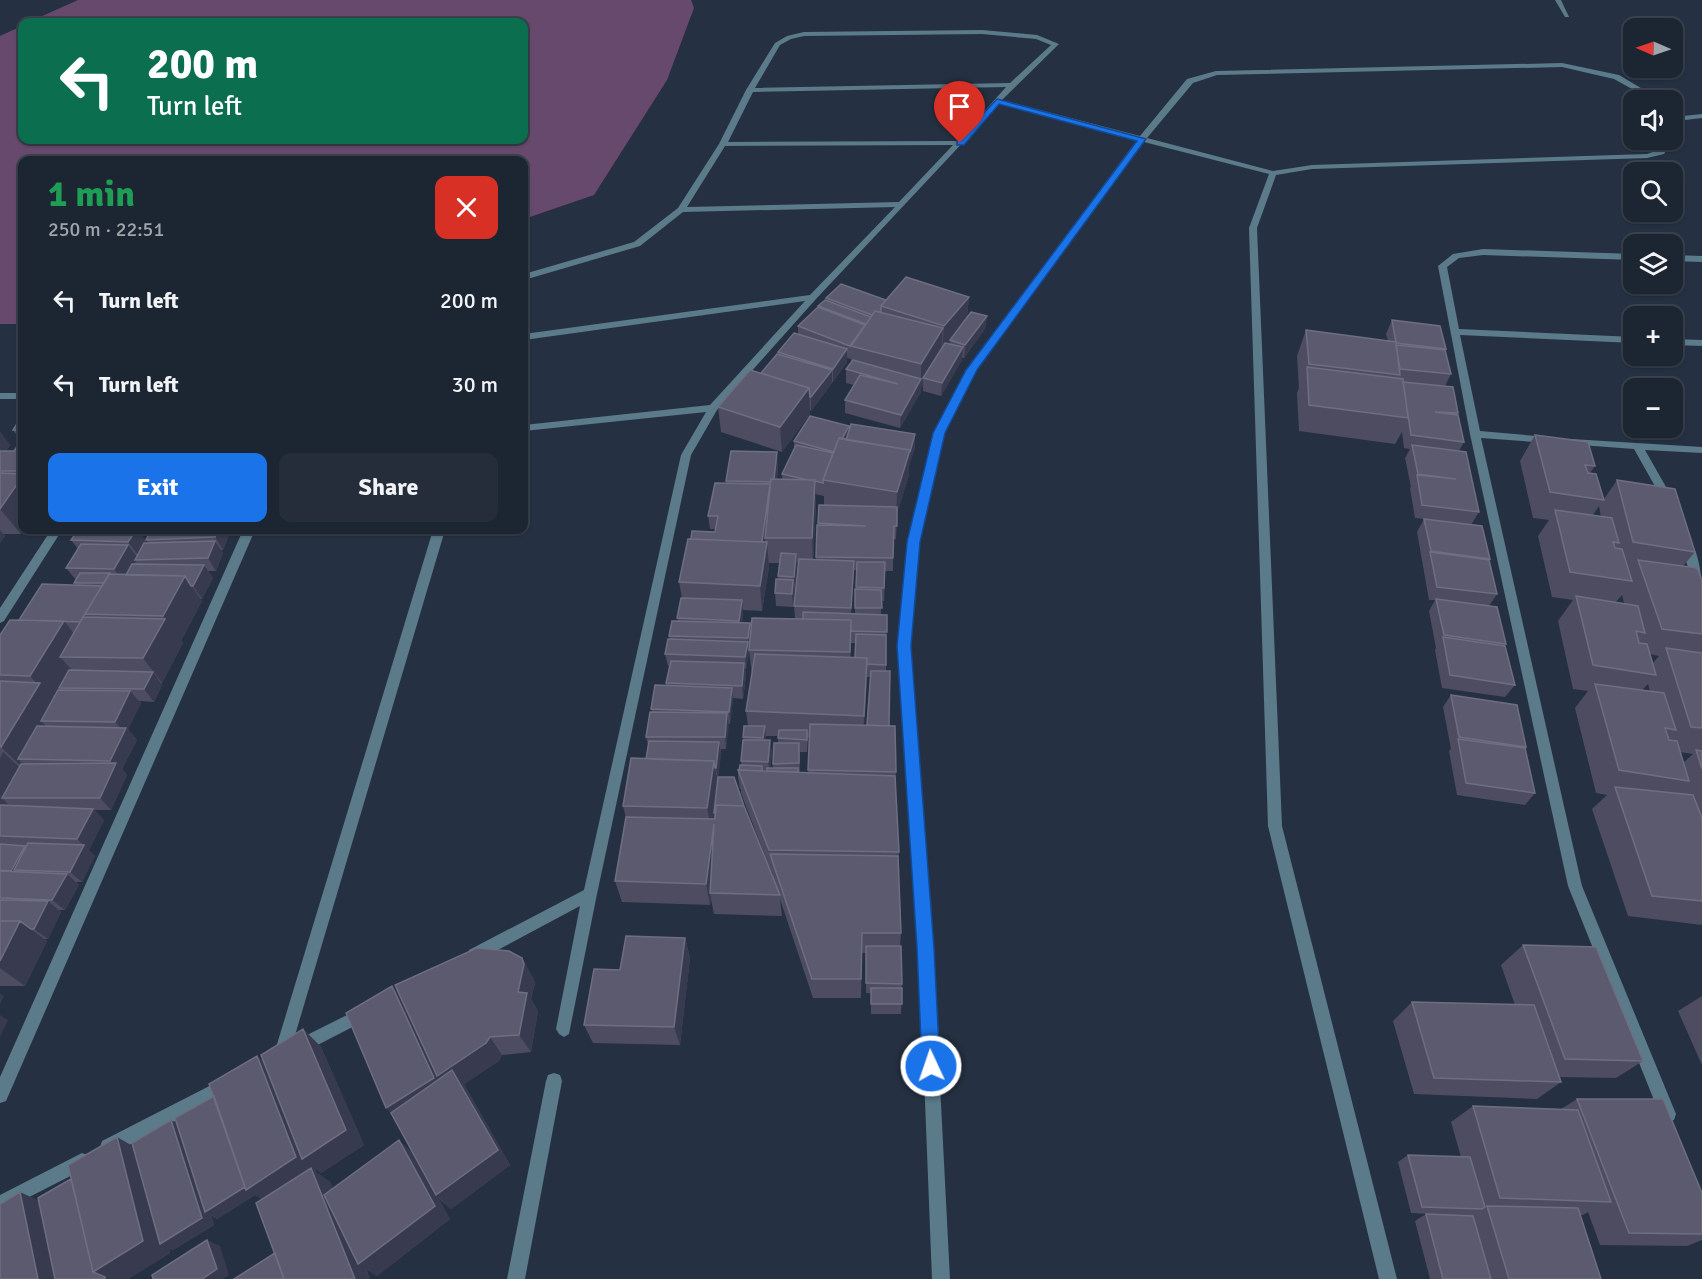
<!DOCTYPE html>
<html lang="en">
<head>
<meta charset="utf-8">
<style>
  :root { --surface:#1c2532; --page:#252d3a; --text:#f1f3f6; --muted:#a0a5ac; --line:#3a424d; --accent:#1a73e8 }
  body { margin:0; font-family:Signika,sans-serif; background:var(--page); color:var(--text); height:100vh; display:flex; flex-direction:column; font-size:22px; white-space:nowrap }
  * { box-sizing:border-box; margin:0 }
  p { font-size:20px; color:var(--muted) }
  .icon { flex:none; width:33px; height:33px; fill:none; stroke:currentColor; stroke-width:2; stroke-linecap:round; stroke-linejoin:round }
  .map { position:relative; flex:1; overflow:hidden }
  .side { position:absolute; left:18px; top:156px; width:510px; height:378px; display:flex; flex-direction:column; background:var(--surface); border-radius:12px; box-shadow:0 2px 4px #0004,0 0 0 2px var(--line) }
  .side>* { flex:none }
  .hud { position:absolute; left:18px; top:18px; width:510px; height:126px; border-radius:12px; box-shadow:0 2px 4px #0004,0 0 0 2px var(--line); background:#0b6e4f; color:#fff; overflow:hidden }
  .needle { width:39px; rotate:272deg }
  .fabs { position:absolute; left:1623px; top:18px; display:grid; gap:12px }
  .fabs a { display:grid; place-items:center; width:60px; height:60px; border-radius:12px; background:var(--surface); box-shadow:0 2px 4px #0004,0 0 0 2px var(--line); font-size:30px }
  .pin { position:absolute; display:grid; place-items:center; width:51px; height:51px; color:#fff; margin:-62px -26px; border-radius:50% 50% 50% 0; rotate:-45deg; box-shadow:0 0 6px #0007 }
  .pin .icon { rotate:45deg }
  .me { position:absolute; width:66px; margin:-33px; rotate:357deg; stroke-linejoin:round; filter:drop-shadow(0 0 4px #0008) }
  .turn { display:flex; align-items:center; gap:21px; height:126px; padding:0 30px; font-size:27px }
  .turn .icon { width:78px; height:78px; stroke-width:2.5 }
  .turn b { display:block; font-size:42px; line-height:51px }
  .round { display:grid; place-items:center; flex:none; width:63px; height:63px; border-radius:12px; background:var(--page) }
  .summary { display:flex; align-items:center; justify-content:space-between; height:102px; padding:0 30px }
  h1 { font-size:36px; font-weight:700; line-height:45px; color:#1e9e55 }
  .primary-button { display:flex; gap:12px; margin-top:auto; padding:12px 30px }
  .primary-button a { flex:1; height:69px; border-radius:12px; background:var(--accent); color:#fff; font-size:24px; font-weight:700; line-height:69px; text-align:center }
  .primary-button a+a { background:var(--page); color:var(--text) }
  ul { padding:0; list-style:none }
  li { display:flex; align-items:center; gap:18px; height:84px; padding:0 30px }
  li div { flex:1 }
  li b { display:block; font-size:22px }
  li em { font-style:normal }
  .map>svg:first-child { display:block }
</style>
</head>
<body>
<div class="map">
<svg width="1702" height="1279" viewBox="0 0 1702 1279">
  <rect width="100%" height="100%" fill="#253142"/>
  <path fill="#67496d" d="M78,0h613l3,8 -27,72 -73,115 -70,24v-59h-502v164h-22v-288l22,-10v114h502v-118h-495z"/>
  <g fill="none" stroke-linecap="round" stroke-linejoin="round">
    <path fill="#5b7b8b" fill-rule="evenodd" d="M1555,0h6l8,17h-4z
      M982,30l55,5 22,9 -57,56 138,36 47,-57 29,-8 346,-8 57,12 42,25h-9l-38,-21 -52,-12 -345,8 -24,8 -46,55 126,33 39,-6 335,-11 11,-4 7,-10h8l-9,14 -17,4 -335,11 -36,6 -19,53 25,598 115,453h-18l-111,-453 -19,-598 20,-54 -125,-32 -169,229 -31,62 -24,109 -10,104 23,302 17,331h-18l-13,-331 -21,-302 10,-104 26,-109 32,-63 171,-230 -138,-36 -183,195 -99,111 -26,45 -94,439 -28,140 -5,3 -5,-3 -3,-5 24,-123 -101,54 -5,2 -5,-2 -2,-5 2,-5 115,-60 97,-435 25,-43 -182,19v-6l186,-20 95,-104 -281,39v-6l286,-39 85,-88 -212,5 -43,34 -116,34v-6l110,-32 44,-34 41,-64 27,-54 29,-47 12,-7 17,-4zM982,34l54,5 15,6 -41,38 -255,5 25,-43 11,-6 13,-3zM1006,87l-48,54 -230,1 25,-50zM953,145l-54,57 -212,5 38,-61z
      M1672,110l11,6 19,-2v4l-17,2 -13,16v-9l6,-8 -6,-4z
      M1483,249l151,5v6l-151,-5 -24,3 -12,9 12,62 175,8v6l-174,-8 20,96 68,6 5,3 -5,3 -67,-5 101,448 94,228 -2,6 -6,2 -6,-2 -94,-234 -98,-452 -32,-168 15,-12z
      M1672,255l30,1v6l-30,-1z
      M1672,339l30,1v6l-30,-1z
      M0,393h22v6h-22z
      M1571,439l131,8v6l-57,-3 29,51 -5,4 -4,-1 -31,-55 -67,-5 -1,-2z
      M51,530h11l-58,91 -4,2v-15z
      M243,530h12l-249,571 -6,2v-26z
      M433,530h12l-152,512 70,-35 5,2 3,5 -3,5 -64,33 -5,3 -5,-3 -2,-4 -5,11 -5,3 -5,-3 -3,-5z
      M1685,538c14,6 17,41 17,55l-6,-4 -17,-47z
      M554,1073l6,2 2,6 -37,198h-18l39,-198 2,-6z
      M225,1078l6,2 2,6 -2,6 -117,61 -6,2 -6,-2 -2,-6 2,-6z
      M82,1153l6,2 2,6 -2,6 -88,45v-17z"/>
  </g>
  <path fill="#4e4c61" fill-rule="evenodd" d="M969,297l-2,20 20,-1 -2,13 -21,29h-2v2l-21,36 -18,-5v-7l-2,4v4l-21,36 -55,-15v-13l9,-15 -8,-2v-14l5,-6v-4l-4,-1v4l-14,20h-1v1l-21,28 -1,-1v4l-28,38 -61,-20 -3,-25 43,-34 17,-19v-2l20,-17v-9l20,-19v-1l8,-6v-2l60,2z
    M1392,320l54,29 -1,1 6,24 -6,12 13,27v2l6,27 -5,9 20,61 -8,13 19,34 -1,2 8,33 -8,12 17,38 -1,2 10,39 -10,12 -63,-9 -7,-38 1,-2 -7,-37 6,-11h-6l-12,-68 7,-13 -9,-1 -5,-30 1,-1 -6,-29 5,-9 -6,-1 -2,-16 -7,12 -96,-13 -2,-38 2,-5 -2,-32 9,-26 82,11 -2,-7z
    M22,416v114l-1,4h-18l2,2 -5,7v-111l10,13 -4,6h8l7,-10 -8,-11z
    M849,430l66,17 -6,19v9l-12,39 -1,25h-3v32h-8l-1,30h-3v14h6l-1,56 3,55 7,46 -1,11 4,69 -1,11 3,70 -1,13 2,38 -1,30h-30v-21h-5v-40h-4l-1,45h-48l-33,-99 2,17 -68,-2 -3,-15 -1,6 -88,-3 -7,-21 11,-63 -3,-12 23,-47 2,-14 -2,-8 6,-25 -1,-3 15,-23v-3l3,-17h-1l-3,-12 5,-15 -1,-3 9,-14 -1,-4 5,-20 -3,-16 12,-43 24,-7 1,-3h-6l-2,-13 18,-33v-2l52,-16 -1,14h5v-5l12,-25v-8zM815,494l9,2v9h-5l-3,55h-3l3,-55zM768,563h12l-2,16 -3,14 1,13 17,1 4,-44h1l-4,43 1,13h8l-52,13 -9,-9 1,-13 19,1 7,-44zM854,570h3l-1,19h-1v25h-4zM851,643h4v15h-4zM749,651l3,24 -6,36 2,15 -5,11 -2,28 -2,5h-1v7l2,12h1v4l30,79h1l1,4 -29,-70 -26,-29 3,-23v-5h5l2,-25h2l3,-26 10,1 3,-23 -1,-7h1zM867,677h3l-3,48h-3zM766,736h12v7l-5,21v4h-3l2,-16 -2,-12h-4zM808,737l1,1 -1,35 -8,-1v-20h7z
    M1535,435l60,31 -5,7 14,26 13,-19 78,72 -12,14 19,14v345l-74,-9 -36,-107 15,-14 -11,-2 -21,-85 13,-17 -15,-2 -15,-68 15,-21 -21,-3 -14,-61 11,-16 -16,-2 -13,-57zM1599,506l2,11 -8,-2zM1622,595l2,8 -8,-1zM1650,654l9,2 -7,8zM1648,684l2,7 -8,-1zM1680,752l13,2 -10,9z
    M231,530l-8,20h-2l2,3 -7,18h-8l5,7 -11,21h-2l2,2 -21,40 2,2 -21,40h-1l1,2 -8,17 -15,-1 2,2 -13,26 9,11 -15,29 5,6 -16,35h-17l10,10 -15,30 6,6 -13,26h-6l3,3 -14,25h-6l2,2 -13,27h-4l3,2 -22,45h-25v-352l19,-14 57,-35 -2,-2 2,-3 -10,-12 12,-19 -7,-9 75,1 -1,2h4l-3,-3z
    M1451,695l75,52 -1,1 10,45 -10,12 -68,-10 -8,-44 2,-2 -8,-42z
    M685,938l5,20 -10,87 -87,-2 -9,-18z
    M1523,945l120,116 -27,17 -56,-1 1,5 -24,17 -123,-5 -21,-73 19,-19 103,3 -14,-40z
    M522,958l11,20 2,5 -4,16 7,12 -7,41 -29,3 -3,6 -35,23 46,81 -59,44 -13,-11 12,21 -73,57 -11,-7 4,10h-136l41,-26 -13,-54 -7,-4 -38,24 -6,-4 3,10 -41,25 -4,-2 1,5 -42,26h-128l38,-78 95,-54 44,-23 37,-28 49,-35 40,-32 18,18 43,98 -43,28 -6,-5 1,4 14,10 3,7 81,-35 -22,-168 7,9z
    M1702,996v69l-24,-54z
    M1577,1099l125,94v47l-15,6 -87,-1 -12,-33 -5,3h-3l21,64h-171l-15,-58 11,-7 44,2 -59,-3 -13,-51 10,-7 53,2 -10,-35 22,-16 88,3z"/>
  <path fill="#383b4f" d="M969,297l-3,25 -16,18v3l-8,9 2,-26z
    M987,316l-2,13 -21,29 1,-13z
    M943,328l-2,26 -18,24v6l-2,4v4l-21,36 1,-13 20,-35v-16z
    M963,347l-1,13 -21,36 1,-13z
    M847,349v13l-14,20v-13z
    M832,370v13l-21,28v-14z
    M809,388l1,26 -28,38 -2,-25z
    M849,426v13l-14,13z
    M0,432l10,13 -10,14z
    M915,434v13l-6,19v9l-13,43 1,-26z
    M777,452l1,13 -3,30 -1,-13z
    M22,477v53h2l-3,4 -21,-25z
    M815,480l1,25 -3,59 -1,-26z
    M770,484l-5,58 -4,6z
    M0,530l5,6 -5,7z
    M136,530h2l8,11 -8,14 -10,-13z
    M218,530h13l-8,20 -8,-13z
    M215,541l8,12 -7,18 -8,-13z
    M767,542l2,25 -7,44 -2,-25z
    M128,545l10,13 -14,24 -10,-13z
    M796,554l1,13 -2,23 -1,-13z
    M854,561v13l-3,46v-12z
    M204,565l9,13 -11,21 -9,-13z
    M185,576l17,25 -21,40 2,2 -21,40 -19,-25 22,-39 -2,-3z
    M793,580l1,13 -1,14 -1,-13z
    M742,600l1,12 -2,21 -2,-12z
    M851,620v25l-1,32v-25z
    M64,621l20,25 -24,11 11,12 -30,52 8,8 -31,30 9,8 -2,3 -24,-23 37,-62 -8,-9z
    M750,623l1,13 -2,15 -1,-13z
    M748,642l1,12 -3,15 -1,-12z
    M867,658v24l-4,58 1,-24z
    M744,663l2,13 -3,23 -1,-13z
    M153,672l9,13 -8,17 -10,-13z
    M732,688l1,12 -3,24 -1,-12z
    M130,691l11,12 -13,26 9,11 -15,29 5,6 -16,35 -11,-12 15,-31 -5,-6 14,-29 -9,-10z
    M727,713l2,12 -3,24 -1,-12z
    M765,726l1,12 -1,12 -2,-12z
    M770,740l2,12 -2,22 -2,-12z
    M719,742l2,12 -3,26 -2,-12z
    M799,743l1,12 -1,20z
    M3,752l25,23 -26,23 8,8 -10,18v-66z
    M714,761l4,23 -6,47 -5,-23z
    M93,809l11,11 -15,30 -12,-11z
    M714,824l-4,69 1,6 -1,6 -4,-21z
    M84,845l11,11 -13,26 -12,-10z
    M25,846l13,11 -24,13 12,10 -1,1 -14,-10z
    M67,874l12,11 -14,25 -13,-10z
    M48,901l13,11 -13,27 -14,-10z
    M20,921l27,20 -22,45 -25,-18v-7z
    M685,938l5,20 -10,87 -6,-18z
    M522,958l11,20 2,5 -4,16 7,12 -7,41 -12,-17 -1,-43z
    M392,986l15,19 83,32 12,18 -3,6 -35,23 46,81 -59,44 -13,-12 12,22 -73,57 -12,-7 5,10h-15l-87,-76 -13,-8 -38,24 -6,-4 3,10 -41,25 -4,-2 1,5 -42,26h-23l-12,-7 24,-135 26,15 28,-32 13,8 73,-72 20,17 26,-44 18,18 43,98 -43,28 -6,-5 1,4 14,10 32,79 37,-121 16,15 -13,-31 -16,-16z
    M0,993l4,3 -4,8z
    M0,1015l8,5 -8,17z
    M20,1192l30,14 16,73h-28z
    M207,1240l13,6 9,29 -6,4h-21z"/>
  <path fill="#5c5a6f" stroke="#6e6e81" stroke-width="1.5" d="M906,277l63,20 -25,29 -63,-20z
    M841,284l45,16 -5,6v6l-6,-1 -3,4 -46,-17z
    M825,300l46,17 -5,7 -48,-18z
    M818,307l47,18 -15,21 -52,-20z
    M875,311l68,17 -22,36 -70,-18z
    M971,312l16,4 -22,29 -15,-5z
    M1392,320l48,6 6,23 -50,-6z
    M1306,330l90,12 4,33 -91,-11z
    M794,333l53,16 -14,20 -55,-17z
    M945,343l18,4 -21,36 -19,-5z
    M1396,345l49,5 6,24 -51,-5z
    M777,354l55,16 -21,27h-1l-1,-9 -48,-15z
    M853,360l68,19 -20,36 -56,-15 15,-25 38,9 -52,-15z
    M1307,367l96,12 5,39 -99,-13z
    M750,370l59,18 -29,39 -62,-20z
    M1403,382l50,5 5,26 -23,-1 23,3 6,27 -53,-7z
    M22,416v14h-9z
    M810,416l39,10 -7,13 -3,-1 -5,14 -40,-11z
    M851,424l64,10 -5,18v-2l-64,-10z
    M1535,435l53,7 7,24 -10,-1 3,8 8,1 8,26 -54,-8z
    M839,438l71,12 -13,42 -74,-12z
    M22,439v32h-22v-20h14z
    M796,445l37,8 -10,27v3l-8,-2v-1h-7l-26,-6z
    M1412,445l54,7 13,60 -57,-7 -5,-30 39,4 -38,-5z
    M731,451l46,1 -3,27h-3l-1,3 -44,-1z
    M0,473l22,1v3l-22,32z
    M771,479l44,1 -3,58h-47z
    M1617,480l58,9 20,63 -62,-10z
    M715,483l55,1 -8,58 -71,-3 1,-8 23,1 3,-16h-10z
    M819,505l78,2v19h-3l-1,32 -77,-1 1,-32 49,1 -48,-3z
    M1555,510l57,8 7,25 -6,-1 2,6 7,1 10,32 -62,-9z
    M1424,519l58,7 8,33 -59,-8z
    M78,530h58l-8,12 -57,-2z
    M151,530h67l-3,7 -69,3z
    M688,539l79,3 -7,44 -81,-4z
    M215,541l-7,17 -73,2 9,-17z
    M81,544l47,1 -14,24 -48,-1z
    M1430,552l59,8 8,34 -60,-7z
    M781,553l15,1 -2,23 -16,-1z
    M799,559l55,2 -3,47 -57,-2z
    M1638,560l59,8 5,12v54l-40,-5z
    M857,562h28l-1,26 -28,-1z
    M132,564l72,1 -11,21h-2l-6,-10 -59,-1z
    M80,573h30l-6,10h-30z
    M109,574l76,2 -22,40 -78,-2z
    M776,579l17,1 -1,14 -17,-1z
    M42,584l60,2 -22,36 -61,-2z
    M855,589l26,1 1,18h-27z
    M1576,596l62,10 7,27 -9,-2 3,12 8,1 9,31 -63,-10z
    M681,598l61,2 -3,21 -62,-3z
    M1436,599l61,8 9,37 -62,-9z
    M803,612l84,3v17l-36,-1v-11l-48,-1z
    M83,617l82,2 -22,39 -83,-1z
    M752,618l99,2 -1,32 -101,-2z
    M10,620l54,1 -34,55 -30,-1v-40z
    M672,621l78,2 -2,15 -79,-2z
    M856,634l30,1v30l-19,-1v-6h-12z
    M1443,637l62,9 10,39 -65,-10z
    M668,639l80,3 -3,15 -80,-3z
    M1666,648l36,5v75l-11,-1z
    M755,654l112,4 -3,58 -118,-5z
    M671,661l73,2 -2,23 -76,-3z
    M69,670l84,2 -9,17 -85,-1z
    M871,671h19l-1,55 -22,-1z
    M0,681l40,2 -39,64 -1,-1z
    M1595,684l69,9 12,37 -11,-2 4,12 8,1 12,40 -70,-11z
    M655,685l77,3 -3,24 -78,-3z
    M58,690l72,1 -15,31 -74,-1z
    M1451,695l66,10 9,42 -67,-10z
    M650,712l77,1 -2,24h-79z
    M810,724l85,2 1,46 -88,-2z
    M37,726l89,2 -16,33 -92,-2z
    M744,726h21l-2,12 -20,-1z
    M779,730h28v10l-29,-2z
    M1458,739l67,9 10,45 -69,-10z
    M743,740h27l-2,22 -27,-1z
    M649,741l70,1 -3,26h-1l-1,-7 -68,-2z
    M774,743h25v20l-26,1z
    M1696,750l6,1v18z
    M631,758l83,3 -7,47 -84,-2z
    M116,763l-16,35h-98l19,-34z
    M740,765l22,1v5l-23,-1z
    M767,768h31v4l-31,-1z
    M738,770l157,6 4,76 -130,-2z
    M718,777h16l10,29 -28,-1 -1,8h-1z
    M1615,787l78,8 9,23v83l-50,-5z
    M0,805l93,4 -16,30 -77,-3z
    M716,805l28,1 36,89 -70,-2 4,-69 -8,60 -91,-3 11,-64 89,2z
    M28,843l56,2 -14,27 -56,-2z
    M0,844l25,2 -14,25 -11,-1z
    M770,854l128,2 3,77h-39l-1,46h-49z
    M0,871l67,3 -15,26 -52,-2z
    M0,900l48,1 -14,28h-3l-11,-8h-20z
    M0,921h20l-20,40z
    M626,936l59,2 -11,89 -90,-2 10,-56 26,1z
    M1523,945l73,2 47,114 -78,-2z
    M866,946h35l1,38 -36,-1z
    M477,948l32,3 13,7 2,6 -6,28 9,1 -8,42 -29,2 -4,6 -49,33 -42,-91z
    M392,986l42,92 -48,30 -40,-95z
    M871,988h31v16h-31z
    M1412,1002l122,3 27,77 -127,-4z
    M303,1029l43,101 -44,29 -41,-104z
    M257,1056l39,101 -50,33 -37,-106z
    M452,1070l46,80 -62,45 -45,-82z
    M214,1096l31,91 -40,25 -30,-94z
    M1577,1099h86l39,94v41l-73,-1z
    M1473,1106l105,4 33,92 -111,-4z
    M171,1120l31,98 -42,26 -28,-101z
    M117,1137l26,104 -50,31 -25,-107z
    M399,1140l36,66 -77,58 -34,-69z
    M1408,1155l62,2 15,50 -3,2 -60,-2z
    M311,1168l44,111h-71l-28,-76z
    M71,1179l22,93 12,5v2h-50l-17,-81z
    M20,1192l18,87h-38v-75z
    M1487,1206l91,2 23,71h-92z
    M1426,1214l47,2 18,63h-48z
    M207,1240l10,29 -15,10h-49l-1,-4z
    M275,1253l9,26h-50z"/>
  <path fill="#1a73e8" stroke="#114b97" stroke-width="1.5" d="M997,99l149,40 -169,231 -32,63 -25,109 -9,104 23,302 6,118 -2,6 -7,3 -6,-3 -3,-6 -5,-118 -20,-302 10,-104 26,-109 33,-63 171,-229 -138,-37 -35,41h-7v-4z"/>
</svg>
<div class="fabs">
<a><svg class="needle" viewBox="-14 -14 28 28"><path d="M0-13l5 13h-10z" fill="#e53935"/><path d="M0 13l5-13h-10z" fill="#a0a5ac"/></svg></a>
<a><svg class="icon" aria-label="sound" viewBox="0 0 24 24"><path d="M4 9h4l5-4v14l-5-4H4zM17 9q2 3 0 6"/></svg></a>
<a><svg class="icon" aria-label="search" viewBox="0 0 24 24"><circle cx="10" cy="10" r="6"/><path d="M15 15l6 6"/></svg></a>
<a><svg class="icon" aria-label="layers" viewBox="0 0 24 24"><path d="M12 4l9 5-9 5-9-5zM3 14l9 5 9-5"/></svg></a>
<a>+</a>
<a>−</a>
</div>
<div class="pin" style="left:960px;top:143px;background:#d93025"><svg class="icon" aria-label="arrive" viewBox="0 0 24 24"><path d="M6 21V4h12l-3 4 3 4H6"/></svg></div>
<svg class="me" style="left:931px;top:1066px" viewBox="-20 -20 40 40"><circle r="17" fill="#1a73e8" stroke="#fff" stroke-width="3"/><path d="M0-11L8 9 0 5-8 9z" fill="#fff"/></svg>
<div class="hud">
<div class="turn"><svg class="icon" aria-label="left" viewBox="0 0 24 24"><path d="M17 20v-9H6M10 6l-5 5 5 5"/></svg><div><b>200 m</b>Turn left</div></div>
</div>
<section class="side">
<div class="summary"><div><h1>1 min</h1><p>250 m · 22:51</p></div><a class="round" style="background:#d93025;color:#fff"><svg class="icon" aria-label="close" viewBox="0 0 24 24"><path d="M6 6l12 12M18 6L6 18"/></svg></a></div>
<ul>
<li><svg class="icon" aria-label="left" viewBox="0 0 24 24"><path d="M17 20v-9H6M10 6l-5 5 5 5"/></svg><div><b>Turn left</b></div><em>200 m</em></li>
<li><svg class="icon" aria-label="left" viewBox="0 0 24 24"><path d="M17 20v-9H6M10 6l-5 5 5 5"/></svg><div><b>Turn left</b></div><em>30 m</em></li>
</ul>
<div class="primary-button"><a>Exit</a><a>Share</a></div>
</section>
</div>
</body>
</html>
